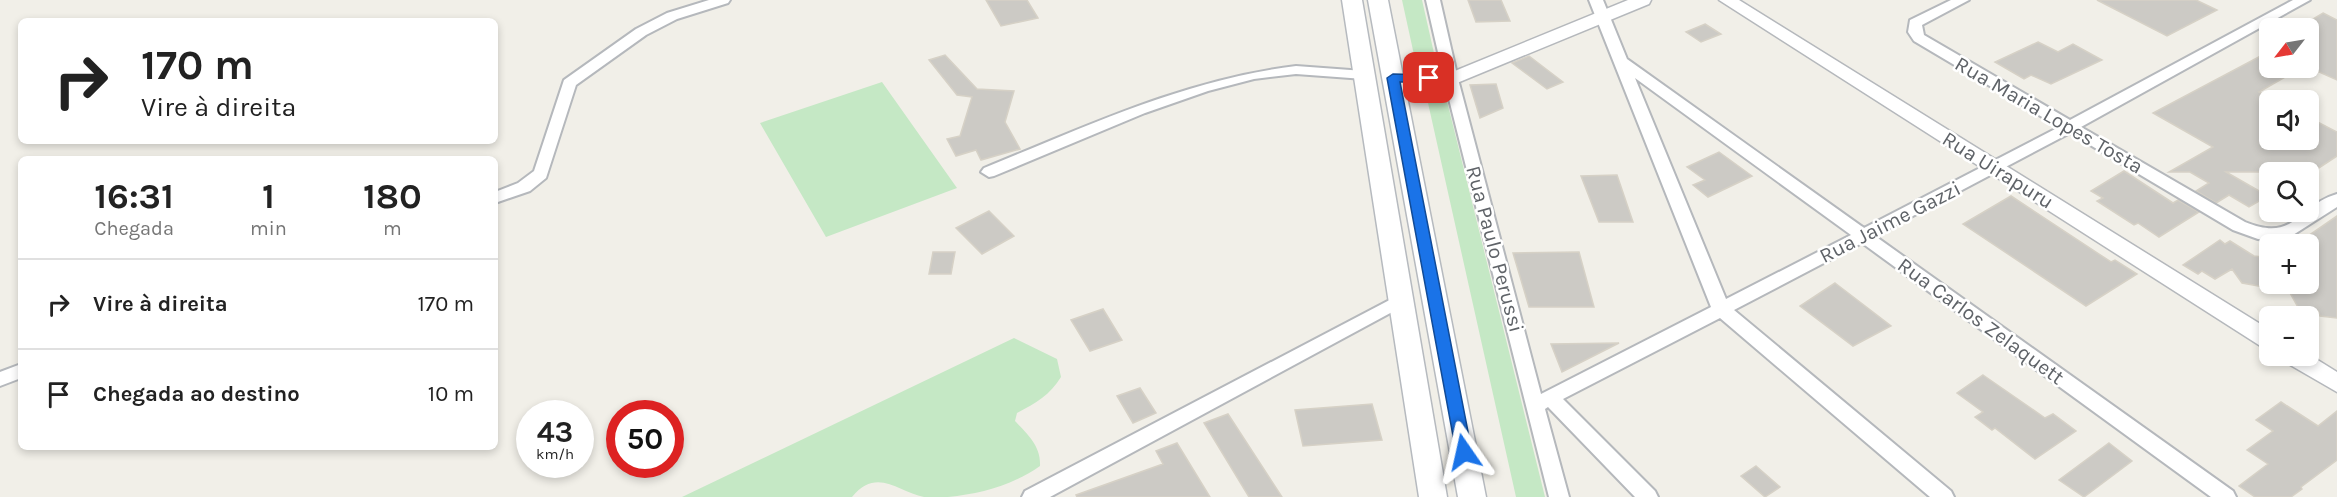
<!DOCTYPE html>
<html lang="pt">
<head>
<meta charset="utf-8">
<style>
  :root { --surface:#fff; --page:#f2f2f2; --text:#222; --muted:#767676; --line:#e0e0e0 }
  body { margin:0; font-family:Karla,sans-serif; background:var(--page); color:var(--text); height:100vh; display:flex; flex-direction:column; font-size:22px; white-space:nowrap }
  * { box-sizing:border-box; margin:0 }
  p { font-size:20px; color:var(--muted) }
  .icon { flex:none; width:33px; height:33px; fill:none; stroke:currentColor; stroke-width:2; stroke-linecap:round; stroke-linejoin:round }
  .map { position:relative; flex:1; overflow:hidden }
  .details { position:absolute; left:18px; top:156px; width:480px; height:294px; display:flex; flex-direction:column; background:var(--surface); border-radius:9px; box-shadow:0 3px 9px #0003 }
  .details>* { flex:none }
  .top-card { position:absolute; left:18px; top:18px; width:480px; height:126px; border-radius:9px; box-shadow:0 3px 9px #0003; background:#fff; color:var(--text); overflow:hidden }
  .needle { width:39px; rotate:239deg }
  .fabs { position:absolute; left:2259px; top:18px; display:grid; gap:12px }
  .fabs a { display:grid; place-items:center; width:60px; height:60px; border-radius:9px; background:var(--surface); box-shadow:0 3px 9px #0003; font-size:30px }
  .speed { position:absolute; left:516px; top:400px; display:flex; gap:12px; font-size:30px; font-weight:700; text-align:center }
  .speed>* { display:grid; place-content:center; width:78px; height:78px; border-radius:50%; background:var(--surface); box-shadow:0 3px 9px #0003; line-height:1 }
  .speed small { font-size:15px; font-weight:400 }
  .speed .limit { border:9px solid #d22; background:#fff; color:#111 }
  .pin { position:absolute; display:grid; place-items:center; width:51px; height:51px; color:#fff; margin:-26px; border-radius:12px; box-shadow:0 3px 9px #0006 }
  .me { position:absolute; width:66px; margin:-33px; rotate:349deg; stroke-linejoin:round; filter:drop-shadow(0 0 4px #0008) }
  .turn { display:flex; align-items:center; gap:21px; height:126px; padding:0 24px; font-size:27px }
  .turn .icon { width:78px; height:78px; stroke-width:2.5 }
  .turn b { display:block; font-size:42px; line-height:51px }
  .eta { display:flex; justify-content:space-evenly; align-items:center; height:102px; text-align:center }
  .eta b { font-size:36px; font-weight:700; line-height:42px }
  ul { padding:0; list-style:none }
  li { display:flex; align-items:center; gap:18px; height:90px; padding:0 24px; border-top:2px solid var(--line) }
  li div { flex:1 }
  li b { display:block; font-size:22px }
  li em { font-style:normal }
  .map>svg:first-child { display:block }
</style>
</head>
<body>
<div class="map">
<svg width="2337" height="497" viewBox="0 0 2337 497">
  <rect width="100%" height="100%" fill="#f1efe8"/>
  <path fill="#c5e8c5" d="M1402,0h20l14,62 -8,3 -12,-1z
    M882,82l75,106 -131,49 -66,-114z
    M1445,93l100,404h-29l-90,-403z
    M1014,338l43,21 4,18c-11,18 -25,26 -44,36l-2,8c13,14 26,25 25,45 -27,19 -59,28 -92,31 -7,0 -17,0 -24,0 -24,-4 -47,-31 -72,0h-170z"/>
  <path fill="#cccac5" stroke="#d6d1c6" stroke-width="1.5" d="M986,0h41l11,18 -37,8z
    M1468,0h33l9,21 -34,1z
    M2097,0h99l21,10 -50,26z
    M2323,13l14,7v60l-29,-13v-45z
    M1705,24l16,10 -20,8 -15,-10z
    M2038,42l20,10 15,-8 29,16 -51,24 -20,-9 -7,4 -29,-17z
    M2270,51v17h31l-42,24 11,5v43h38v-23l29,15v24l-29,19v-3h-82l42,24 -19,11 -20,-12 -13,8 -20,-12 13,-8 -19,-11h-21l44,-25 -60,-34z
    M945,55l32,34 37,2 -9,31 15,27 -39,11 -5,-10 -20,6 -9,-17 13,-3 12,-39 -15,-2 -28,-35z
    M1529,56l34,26 -16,7 -35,-26z
    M1496,84l7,24 -23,10 -10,-33z
    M1719,152l33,24 -44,21 -15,-12 12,-5 -18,-13z
    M2124,171l49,32 5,-3 21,12 -40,25 -21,-14 -4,2 -37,-24 6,-3 -12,-7z
    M1617,175l16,47h-34l-18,-46z
    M2011,196l100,66 4,-2 22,14 -51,32 -123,-82z
    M989,211l25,25 -32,18 -26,-26z
    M2337,216v102l-17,-2 -2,-5 -19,-2 -14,-25h23v-48z
    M2220,240l5,4 5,-3 24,15 16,2v30l-28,-5 -10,-14 -17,10 -13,-8 -4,3 -15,-9z
    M933,252h22l-4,22h-22z
    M1579,252l15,55h-65l-16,-54z
    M1835,283l56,43 -38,20 -53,-40z
    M1103,309l19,31 -32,11 -19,-31z
    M1619,343l-57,29 -11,-28z
    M1983,375l62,43 8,-4 23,17 -41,28 -40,-31 -3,2 -17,-13 8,-5 -26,-19z
    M1140,388l16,25 -23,10 -16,-27z
    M2281,402l37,24 19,-15v49l-36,27 1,2 -11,8h-36l-16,-11 29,-22 -21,-14 26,-19 -17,-11z
    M1372,404l10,36 -79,6 -8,-36z
    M1228,414l54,83h-33l-45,-74z
    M1177,443l33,54h-133l-1,-2 87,-31 -7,-13z
    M2109,443l23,18 -48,36 -25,-17z
    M1756,466l24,21 -15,10 -24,-21z"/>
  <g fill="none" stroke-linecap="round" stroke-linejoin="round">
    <defs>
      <path id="minor" d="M709,0h21l-2,3 -51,16 -31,16 -70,50 -30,93 -16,13 -35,12v-11l23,-9 16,-12 30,-91 72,-51 31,-16z
        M1426,0h14l18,79 83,315 170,-87 -122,-307h14l24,59 237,169 195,-101 -145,-86 -6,-9 2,-12 41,-20h18l-47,25 2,10 146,85 223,-120h17l-229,127 164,95c51,21 53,-17 92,-28v13l-44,28 -22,6 -13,-2 -25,-9 -163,-97 -195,103 358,255 3,6h-25l-349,-254 -128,67 217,181 3,6h-24l-210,-179 -157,81 92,92 3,6h-23l-87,-90 -3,2 24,88h-20l-104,-414 -52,-1 -7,-4 7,-4h50zM1635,78l216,157 -125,64z
        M1296,66l68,5 7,4 -7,4 -68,-5 -42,5 -46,12 -63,22 -151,63 -5,1 -8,-5 3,-4c101,-41 202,-89 312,-102z
        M1401,294l6,2 3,4 -3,4 -357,193h-28l3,-6z
        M21,364v14l-21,8v-14z"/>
      <path id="tertiary" d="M1628,0h23l-2,4 -192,79h-12l-3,-4 3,-4z
        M1719,0h20l531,330v19l-8,-2z
        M2308,354l29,18v20l-52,-30 -3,-6z"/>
      <path id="secondary" d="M1342,0h20l85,497h-28z
        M1368,0h20l98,497h-28z"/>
    </defs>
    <use href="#minor" stroke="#b5b8bc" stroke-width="4"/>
    <use href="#tertiary" stroke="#b5b8bc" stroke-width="3"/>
    <use href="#secondary" stroke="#b6babf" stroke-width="3"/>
    <use href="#minor" fill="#fff" fill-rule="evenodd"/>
    <use href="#tertiary" fill="#fff" fill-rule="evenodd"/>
    <use href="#secondary" fill="#fff" fill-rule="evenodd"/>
  </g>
  <path fill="#1a73e8" stroke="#114b97" stroke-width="1.5" d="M1393,74l36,1 6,3 -6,4h-29l72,370 -3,5 -5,1 -6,-1 -2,-5 -69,-374z"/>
  <g text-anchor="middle" stroke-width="5" stroke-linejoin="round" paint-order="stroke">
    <g font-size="21" fill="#5f6368" stroke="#fff">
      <text transform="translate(2049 115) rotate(30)" y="7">Rua Maria Lopes Tosta</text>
      <text transform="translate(1998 170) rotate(32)" y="7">Rua Uirapuru</text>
      <text transform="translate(1890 222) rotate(-27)" y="7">Rua Jaime Gazzi</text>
      <text transform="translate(1495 249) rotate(75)" y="7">Rua Paulo Perussi</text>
      <text transform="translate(1981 321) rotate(36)" y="7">Rua Carlos Zelaquett</text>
    </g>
  </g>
</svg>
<div class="fabs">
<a><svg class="needle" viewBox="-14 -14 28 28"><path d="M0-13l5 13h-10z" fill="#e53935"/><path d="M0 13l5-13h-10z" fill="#767676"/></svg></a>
<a><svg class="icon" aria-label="sound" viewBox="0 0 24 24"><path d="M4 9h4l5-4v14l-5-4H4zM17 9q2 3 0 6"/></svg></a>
<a><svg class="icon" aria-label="search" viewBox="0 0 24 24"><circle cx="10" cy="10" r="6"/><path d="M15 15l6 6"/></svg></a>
<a>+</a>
<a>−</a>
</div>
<div class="speed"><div>43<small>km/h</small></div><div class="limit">50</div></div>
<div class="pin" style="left:1429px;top:78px;background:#d93025"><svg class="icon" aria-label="arrive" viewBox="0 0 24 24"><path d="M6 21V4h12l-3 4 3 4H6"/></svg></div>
<svg class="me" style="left:1464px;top:452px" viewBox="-20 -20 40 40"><path d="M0-17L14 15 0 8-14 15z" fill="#1a73e8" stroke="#fff" stroke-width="4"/></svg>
<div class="top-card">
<div class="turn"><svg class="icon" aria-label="right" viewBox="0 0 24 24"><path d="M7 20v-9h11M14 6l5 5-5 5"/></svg><div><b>170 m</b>Vire à direita</div></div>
</div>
<section class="details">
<div class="eta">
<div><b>16:31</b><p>Chegada</p></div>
<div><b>1</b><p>min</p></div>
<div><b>180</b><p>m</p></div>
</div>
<ul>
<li><svg class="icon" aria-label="right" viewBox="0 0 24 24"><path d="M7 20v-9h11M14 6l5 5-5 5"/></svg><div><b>Vire à direita</b></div><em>170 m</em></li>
<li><svg class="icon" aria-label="arrive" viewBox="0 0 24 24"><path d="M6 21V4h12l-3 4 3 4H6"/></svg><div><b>Chegada ao destino</b></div><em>10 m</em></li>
</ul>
</section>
</div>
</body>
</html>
